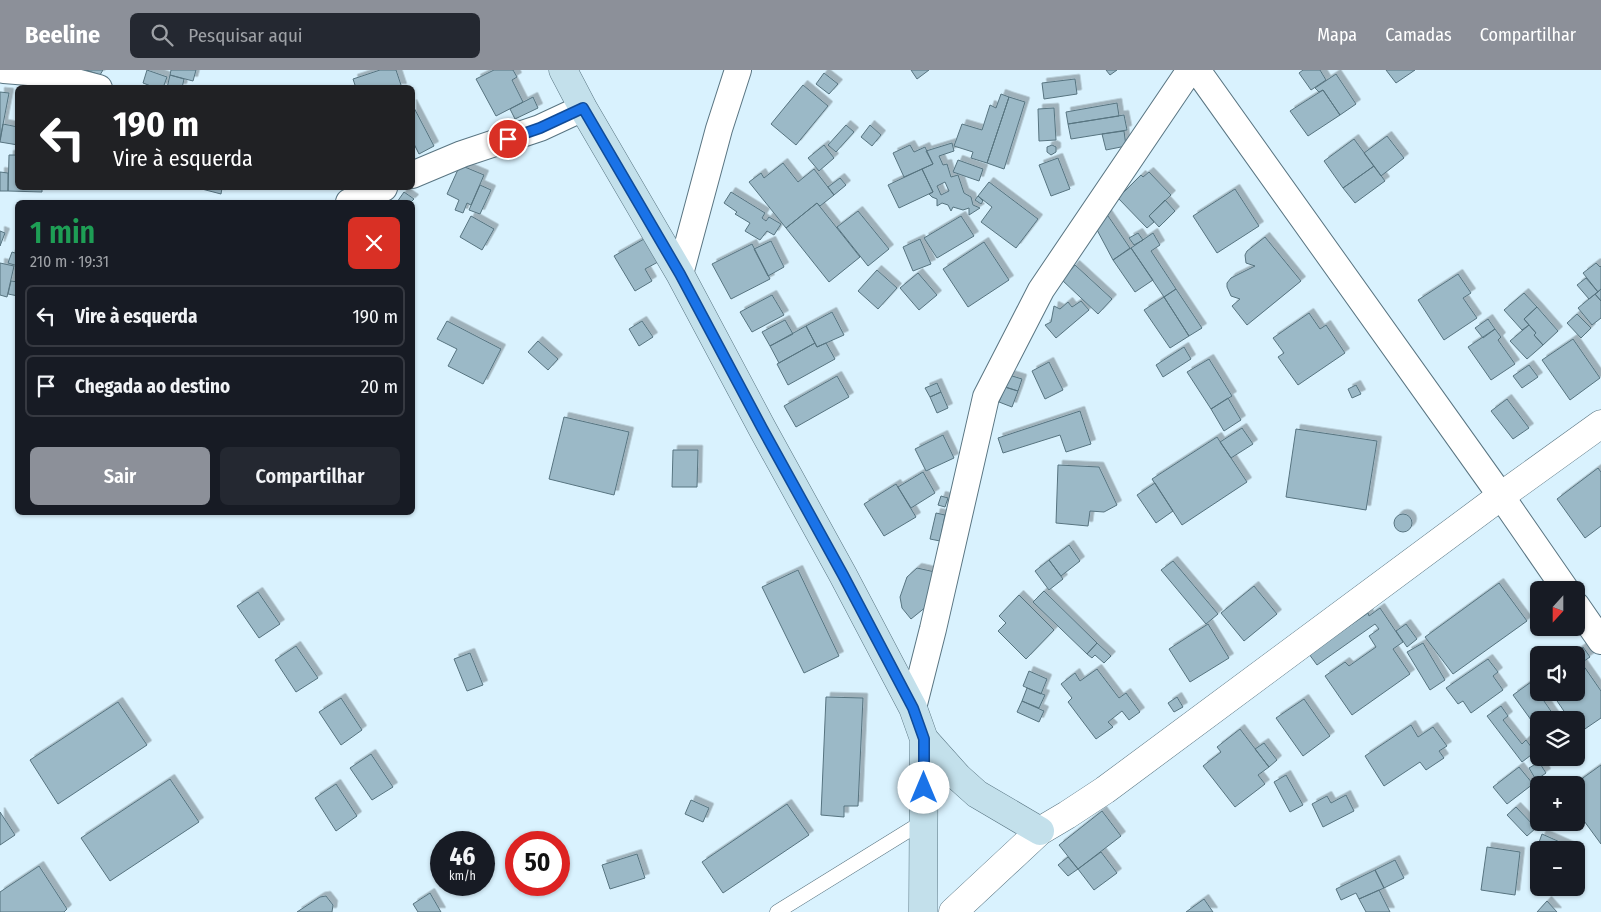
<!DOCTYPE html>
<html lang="pt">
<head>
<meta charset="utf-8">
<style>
  :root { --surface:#171b24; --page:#242831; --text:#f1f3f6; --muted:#9ea1a6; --line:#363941; --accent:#8c9099 }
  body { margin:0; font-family:"Fira Sans Condensed",sans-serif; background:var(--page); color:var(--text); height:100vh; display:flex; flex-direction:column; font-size:19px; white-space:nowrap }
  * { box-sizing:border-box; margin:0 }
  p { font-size:16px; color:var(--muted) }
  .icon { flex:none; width:28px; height:28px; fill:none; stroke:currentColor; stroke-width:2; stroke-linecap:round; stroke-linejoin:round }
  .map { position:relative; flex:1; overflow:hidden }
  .panel { position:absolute; left:15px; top:130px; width:400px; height:315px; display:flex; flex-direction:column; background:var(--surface); border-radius:8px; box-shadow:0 1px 4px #0004 }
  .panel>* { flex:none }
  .guide { position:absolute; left:15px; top:15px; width:400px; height:105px; border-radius:8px; box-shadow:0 1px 4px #0004; background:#202124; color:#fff; overflow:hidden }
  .needle { width:32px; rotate:201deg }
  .buttons { position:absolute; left:1530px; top:511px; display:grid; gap:10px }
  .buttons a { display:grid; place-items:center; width:55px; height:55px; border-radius:8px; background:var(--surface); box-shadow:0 1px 4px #0004; font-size:25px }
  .speed { position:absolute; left:430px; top:761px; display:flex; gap:10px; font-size:25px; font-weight:700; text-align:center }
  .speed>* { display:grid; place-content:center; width:65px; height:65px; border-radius:50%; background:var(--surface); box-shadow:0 1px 4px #0004; line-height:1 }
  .speed small { font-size:12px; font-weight:400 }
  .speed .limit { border:8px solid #d22; background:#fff; color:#111 }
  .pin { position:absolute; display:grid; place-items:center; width:42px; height:42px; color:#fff; margin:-21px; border:2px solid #fff; border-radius:50%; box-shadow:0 1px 5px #0007 }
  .me { position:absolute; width:55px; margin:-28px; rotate:0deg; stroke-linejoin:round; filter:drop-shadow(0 0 4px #0008) }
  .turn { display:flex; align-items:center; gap:18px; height:105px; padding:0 15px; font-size:22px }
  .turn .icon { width:65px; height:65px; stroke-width:2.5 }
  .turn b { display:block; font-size:35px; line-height:42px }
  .round { display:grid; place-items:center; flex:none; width:52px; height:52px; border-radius:8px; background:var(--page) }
  .headline { display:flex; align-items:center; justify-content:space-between; height:85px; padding:0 15px }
  h1 { font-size:30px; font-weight:600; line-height:38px; color:#1e9e55 }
  .cta { display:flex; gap:10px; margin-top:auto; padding:10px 15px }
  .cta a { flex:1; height:58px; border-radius:8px; background:var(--accent); color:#fff; font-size:20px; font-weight:600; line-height:58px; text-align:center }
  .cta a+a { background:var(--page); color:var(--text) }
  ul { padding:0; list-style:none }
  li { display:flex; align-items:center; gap:15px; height:62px; margin:0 10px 8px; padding:0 5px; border:2px solid var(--line); border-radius:8px }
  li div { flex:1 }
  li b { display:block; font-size:19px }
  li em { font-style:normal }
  header { display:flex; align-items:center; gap:30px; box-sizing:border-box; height:70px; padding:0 25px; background:var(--accent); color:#fff }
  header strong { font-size:24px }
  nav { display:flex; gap:28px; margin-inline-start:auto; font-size:18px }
  .search { width:350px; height:45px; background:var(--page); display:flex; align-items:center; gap:12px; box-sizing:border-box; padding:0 18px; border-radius:8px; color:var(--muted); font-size:19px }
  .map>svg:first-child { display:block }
</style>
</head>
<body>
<header>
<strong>Beeline</strong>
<div class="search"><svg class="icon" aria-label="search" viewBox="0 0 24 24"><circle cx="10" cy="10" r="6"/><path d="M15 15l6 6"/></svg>Pesquisar aqui</div>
<nav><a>Mapa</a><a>Camadas</a><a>Compartilhar</a></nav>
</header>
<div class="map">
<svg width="1601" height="842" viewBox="0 0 1601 842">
  <defs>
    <filter id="shadow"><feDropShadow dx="4.5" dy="-4.5" stdDeviation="0" flood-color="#0004"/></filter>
  </defs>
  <rect width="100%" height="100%" fill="#d9f2fe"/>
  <path fill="#9bb9c7" stroke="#577480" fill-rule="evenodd" filter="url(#shadow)" d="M86,0h17l-3,5z
    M147,0l20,7 -4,11h-7l-13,-5z
    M171,0h25l-3,11 -23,-6z
    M380,0h16l6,18h-46l-3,-9z
    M494,0h19l4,7 -5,3 11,22 -27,14 -20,-37z
    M911,0h18l-12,9z
    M1106,0h11l-7,5z
    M1303,0h17l6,10 -15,10 -12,-17z
    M1386,0h29l-19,13z
    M824,3l14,11 -9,10 -13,-10z
    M1336,4l20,30 -16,11 -17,-25 -4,2 -4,-4z
    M170,5l14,4 -2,9h-15z
    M1075,9l2,15 -33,5 -2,-16z
    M803,15l25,21 -32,39 -25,-21z
    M1323,20l17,25 -32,21 -18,-25z
    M0,22l9,1 -9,47z
    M1001,24l8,3 -22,66 -16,-5 2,-6 -19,-6 8,-22 20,6 8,-25 6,3z
    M533,27l5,11 -23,11 -5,-10z
    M1009,27l16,5 -21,67 -17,-6z
    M1117,33l2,13 -51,8 -2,-12z
    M412,34l22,42 -15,8 -5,-10 -2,1z
    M1054,38l2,32 -17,1 -1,-32z
    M1124,45l3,15 -56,9 -3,-15z
    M3,54l15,3v18l-18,-3z
    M846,55l8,7 -18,20 -8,-7z
    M870,55l11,10 -9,11 -11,-9z
    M1124,61l2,15 -20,4 -4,-16z
    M1387,66l17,22 -23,18 -17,-23z
    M1354,69l20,27 -31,22 -19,-27z
    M952,73l2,8 -15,5 4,9 4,-1 4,13 7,-2 6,18 7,4 2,8 7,3 -11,7v-7l-6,2 -10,-3 -2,4 -3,-6 -6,-2 -5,3v-7l-5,-2 -3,-3 4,-2 -11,-23 11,-5 -7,-13zM945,112l4,9 -8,4 -4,-9z
    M824,75l10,13 -15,13 -11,-13z
    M910,75l4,7 11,-5 8,17 -29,13 -11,-24z
    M1052,75l4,2v5l-5,3 -4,-3v-5z
    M9,85h9v33h24v4l-34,-1z
    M1058,88l12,31 -19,7 -12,-31z
    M958,90l25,9 -4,12 -26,-9z
    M783,93l15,19 16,-13 20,26 -14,11 -3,-3 -31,25 -37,-46 12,-9 3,5z
    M460,95l24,10 -13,30 -4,-2 -4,10 -8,-3 4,-10 -12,-6z
    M1374,96l11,15 -30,22 -12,-15z
    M922,99l11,23 -34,16 -11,-23z
    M0,102l8,1v18h-8z
    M1149,102l22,23 -22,21 5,6 -7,6 -29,-30 23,-23 2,2z
    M840,108l6,7 -12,10 -6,-8z
    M989,112l49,37 -22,29 -35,-26 11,-15 -14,-11z
    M480,115l11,5 -11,24 -11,-4z
    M198,118h24l-1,6z
    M1235,119l24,37 -42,27 -24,-37z
    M404,122l10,7 -3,3h-14z
    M731,122l34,21 -3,5 4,3 3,-4 12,7 -7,11 -7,-4 -7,9 -15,-9 5,-8 -15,-9 2,-2 -13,-9z
    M978,126l5,5 -2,3 -6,-4z
    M1165,130l10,11 -16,16 -10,-11z
    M817,133l43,54 -31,25 -43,-54z
    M858,141l31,38 -21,17 -31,-39z
    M1106,143l24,35 -17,12 -17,-32z
    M471,146l23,13 -12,21 -22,-13z
    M961,146l13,20 -37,22 -13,-20z
    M0,161l5,2 -5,13z
    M1138,163l5,7 -9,5 -5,-7z
    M1153,163l7,12 -9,6 25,38 -12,8 -33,-49z
    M1265,167l36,44 -54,44 -15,-19 8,-7 -9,-3 -4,-9v-4l4,-5 24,-12 -9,-3 -1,-8 2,-4z
    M644,169l14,23 -13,7 7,12 -17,10 -21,-35z
    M920,169l11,25 -18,7 -10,-24z
    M771,171l13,26 -16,9 -14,-27z
    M984,172l25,38 -41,27 -25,-38z
    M752,174l18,35 -39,20 -19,-35z
    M1131,178l22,32 -18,12 -22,-32z
    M12,182l6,2v12l-10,-3z
    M0,193l14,3 -7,31 -7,-2z
    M1596,193l4,4 1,-1v23l-3,3 -15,-19z
    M1075,195l37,34 -14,15 -36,-34z
    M877,200l20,18 -19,21 -20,-18z
    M918,203l19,22 -18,15 -19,-22z
    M1458,204l13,19 -8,5 14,20 -33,22 -26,-40z
    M1586,208l12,14 -9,7 -12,-14z
    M11,211l7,1v14l-10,-2z
    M1176,219l26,39 -13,8 -25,-39z
    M1601,219v12l-6,-7z
    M1524,223l13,14 -13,12 5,6 -7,5 -18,-20z
    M1595,224l6,7v17l-9,7 -14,-17z
    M772,225l12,20 -32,17 -12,-20z
    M1164,227l25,39 -19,12 -26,-38z
    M1081,231l8,9 -33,28 -11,-13 6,-3 3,-16 6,3 8,-7 4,5z
    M1537,237l21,24 -15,14 -9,-10 2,-2 -12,-14z
    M832,242l12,23 -27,12 -11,-21z
    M1309,243l11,16 6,-4 19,28 -47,32 -20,-28 6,-4 -11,-15z
    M1577,244l14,14 -10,10 -14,-15z
    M1488,249l7,10 -12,9 -8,-10z
    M785,250l8,14 -23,12 -8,-14z
    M447,251l54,28 -18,35 -35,-18 9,-17 -20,-10z
    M642,251l11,16 -14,9 -10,-17z
    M1529,255l7,8 -2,2 9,10 -16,14 -17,-18z
    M806,256l9,17 -36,20 -9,-17z
    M1495,259l6,8 -3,3 17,24 -24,16 -23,-33z
    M1573,269l27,39 -30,22 -28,-40z
    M538,271l20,18 -10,11 -20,-18z
    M815,273l2,4 9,-4 9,16 -47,26 -11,-21z
    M1184,277l7,12 -28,18 -7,-12z
    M1209,289l23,37 -21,13 -24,-37z
    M1049,292l14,28 -18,9 -13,-28z
    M1529,295l9,12 -16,11 -9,-12z
    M1009,305l13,4 -4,12 -13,-4z
    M837,306l12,21 -53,30 -12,-21z
    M937,313l4,9 -11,5 -5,-9z
    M1356,315l5,9 -9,4 -4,-9z
    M1005,317l13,4 -6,16 -13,-5z
    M941,322l7,16 -11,5 -7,-16z
    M1228,328l13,22 -17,11 -13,-22z
    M1507,329l22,29 -16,11 -22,-28z
    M1080,341l11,33 -25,8 -6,-17 -57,18 -5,-15z
    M564,347l65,15 -15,63 -65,-16z
    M1242,358l11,16 -22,14 -11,-16z
    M1296,359l81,12 -11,69 -80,-13z
    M943,365l11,23 -28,13 -11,-22z
    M1217,367l30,45 -65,43 -30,-46z
    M673,380h25l-1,37h-25z
    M1058,395l41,2 18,38 -13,7 -14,-1 -2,15 -32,-3z
    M1598,398l3,4v54l-16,12 -28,-39z
    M923,402l12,21 -24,15 -13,-21z
    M1155,413l18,28 -17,12 -19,-28z
    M896,414l20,33 -32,19 -20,-32z
    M941,426l7,2 -3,9 -7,-2z
    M936,443l9,2 -5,26 -10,-2z
    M1394 453a9 9 0 1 1 18 0a9 9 0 1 1-18 0Z
    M1069,475l11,16 -19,15 -12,-16z
    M1049,490l14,19 -14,11 -14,-19z
    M1173,491l45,53 -12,10 -45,-54z
    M917,498l18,4 -3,30 -21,17 -9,-11 -2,-11 7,-20z
    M798,500l41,86 -35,17 -42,-86z
    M1499,513l28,38 -74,53 -28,-37z
    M1254,516l23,28 -33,27 -23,-28z
    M1044,521l53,52 -10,11 -54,-52z
    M258,522l22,32 -21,14 -22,-32z
    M1019,525l35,35 -28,29 -28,-28 8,-8 -7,-7z
    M1380,538l23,34 -10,7 17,25 -58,41 -27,-39 20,-14 4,4 27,-19 -7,-11 10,-7 -4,-5 -58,41 -8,-11 59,-41 1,3z
    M1208,554l21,34 -39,24 -21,-33z
    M1406,554l11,15 -10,8 -11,-16z
    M1097,573l14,13 -7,7 -9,-8 -3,3 -5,-4z
    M1423,573l22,37 -15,10 -23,-38z
    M296,576l22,32 -22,14 -21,-32z
    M1583,577l7,10 -13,9 -1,-11h-5z
    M470,583l13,32 -16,6 -13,-32z
    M1488,589l10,13 -5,4 10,14 -32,23 -8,-12 -5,3 -12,-16z
    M1581,592l20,29v27l-22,15 -3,-4v-9h-6l-19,-28h25v-26z
    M1097,599l22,29 7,-5 14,19 -11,8 -7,-9 -14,11 5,5 -17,12 -28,-37 4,-4 -11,-14 14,-11 5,8z
    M1029,601l18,8 -6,15 -18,-8z
    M1531,612l26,38h-18v11l-26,-36z
    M1027,618l18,7 -6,13 -17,-7z
    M826,627l37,1 -5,108h-14v11l-23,-2z
    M1177,627l6,10 -9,5 -6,-9z
    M341,628l21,32 -21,15 -22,-33z
    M1304,629l26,37 -27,20 -27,-38z
    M1022,631l22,10 -5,11 -22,-10z
    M118,632l29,43 -89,59 -28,-44z
    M1501,636l7,10 -5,4 19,24 4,-4 9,12 -13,10 -35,-46z
    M1411,655l7,12 15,-10 14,19 -8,5 5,7 -18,12 -6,-8 -36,24 -19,-30z
    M1240,659l29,38 -11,8 7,9 -30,23 -32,-41 18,-14 -4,-5z
    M1264,673l13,17 -8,7 -14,-18z
    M371,684l22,33 -21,13 -22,-32z
    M1539,692l7,11 -10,7 -7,-12z
    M1601,695v79l-25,-34v-25h-3z
    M1519,697l14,17 -26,20 -14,-17z
    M1286,705l17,30 -13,7 -16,-30z
    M170,709l29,43 -89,59 -29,-43z
    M336,714l21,32 -21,15 -21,-33z
    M1346,725l8,16 -31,16 -11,-23 15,-8 4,7z
    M691,730l18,8 -6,14 -18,-8z
    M787,734l22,31 -86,58 -21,-31z
    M1516,737l20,21 -9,8 -20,-21z
    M1102,741l19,25 -43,33 -19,-24z
    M0,742l15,23 -15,10z
    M1542,764l29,13 -2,3h-19l-12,-5z
    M1487,777l33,5 -5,43 -34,-5z
    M1101,782l16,21 -23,17 -16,-21z
    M637,784l8,24 -35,11 -8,-24z
    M1068,787l10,12 -10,7 -10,-11z
    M1395,790l9,18 -20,10 -9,-18z
    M39,796l28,43 -3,3h-64v-20z
    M1375,800l9,18 -25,11 -3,-6 -15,7 -5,-11z
    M1379,820l11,22h-24l-7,-13z
    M430,823l11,19h-23l-5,-8z
    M326,826l7,9 -1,7h-35l23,-15z
    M1204,829l9,13h-27z
    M1547,831l10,11h-20z"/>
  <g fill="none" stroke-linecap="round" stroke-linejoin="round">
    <defs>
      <path id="service" d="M777,842l147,-91"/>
      <path id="minor" d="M4,0l37,3 58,15
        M1197,0l304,426 65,94
        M412,105l50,-21 78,-26 43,-20
        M349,132l35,-14
        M680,204l39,-145 19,-59
        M1576,535l25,36
        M913,638l20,-79 53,-232 55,-107 149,-220"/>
      <path id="tertiary" d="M953,842l87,-81 27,-16 38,-25 396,-294 100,-72"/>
      <path id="secondary" d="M563,0l20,38 97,166 82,154 81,147 70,133 11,31 -1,173
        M924,669l34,38 19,17 63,37"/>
    </defs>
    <use href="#service" stroke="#597582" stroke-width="15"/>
    <use href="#minor" stroke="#597582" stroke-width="28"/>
    <use href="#tertiary" stroke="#597582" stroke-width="29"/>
    <use href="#secondary" stroke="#597582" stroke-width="29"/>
    <use href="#service" stroke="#fff" stroke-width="14"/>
    <use href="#minor" stroke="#fff" stroke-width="26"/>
    <use href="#tertiary" stroke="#fff" stroke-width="28"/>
    <use href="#secondary" stroke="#c3e0eb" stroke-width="28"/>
  </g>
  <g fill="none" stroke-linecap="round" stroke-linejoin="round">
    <defs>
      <path id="route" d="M508,69l32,-11 43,-20 97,166 82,154 81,147 70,133 11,31v49"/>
    </defs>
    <use href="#route" stroke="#114b97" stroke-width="12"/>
    <use href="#route" stroke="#1a73e8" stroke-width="9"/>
  </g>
</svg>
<div class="buttons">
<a><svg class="needle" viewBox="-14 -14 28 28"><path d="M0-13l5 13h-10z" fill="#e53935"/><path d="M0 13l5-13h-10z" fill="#9ea1a6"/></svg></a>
<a><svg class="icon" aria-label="sound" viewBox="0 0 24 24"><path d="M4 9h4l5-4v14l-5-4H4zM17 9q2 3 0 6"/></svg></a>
<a><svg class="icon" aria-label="layers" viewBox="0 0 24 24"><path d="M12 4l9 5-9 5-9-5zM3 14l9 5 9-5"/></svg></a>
<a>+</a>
<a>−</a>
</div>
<div class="speed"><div>46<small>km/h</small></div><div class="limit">50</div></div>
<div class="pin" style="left:508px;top:69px;background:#d93025"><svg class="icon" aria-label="arrive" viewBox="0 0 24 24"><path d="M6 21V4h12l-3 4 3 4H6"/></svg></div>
<svg class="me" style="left:924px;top:718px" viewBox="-20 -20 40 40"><circle r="19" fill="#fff"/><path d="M0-13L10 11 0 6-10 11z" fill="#1a73e8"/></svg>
<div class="guide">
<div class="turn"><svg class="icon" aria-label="left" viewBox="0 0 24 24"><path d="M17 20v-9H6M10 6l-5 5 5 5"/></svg><div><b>190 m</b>Vire à esquerda</div></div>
</div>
<section class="panel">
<div class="headline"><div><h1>1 min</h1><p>210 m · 19:31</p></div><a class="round" style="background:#d93025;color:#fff"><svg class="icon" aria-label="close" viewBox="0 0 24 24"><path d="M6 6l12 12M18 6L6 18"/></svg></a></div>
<ul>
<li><svg class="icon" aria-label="left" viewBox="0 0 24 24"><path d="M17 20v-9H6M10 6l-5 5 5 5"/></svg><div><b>Vire à esquerda</b></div><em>190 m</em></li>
<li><svg class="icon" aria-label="arrive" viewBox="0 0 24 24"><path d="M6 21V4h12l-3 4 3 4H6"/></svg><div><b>Chegada ao destino</b></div><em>20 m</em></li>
</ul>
<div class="cta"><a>Sair</a><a>Compartilhar</a></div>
</section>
</div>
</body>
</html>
